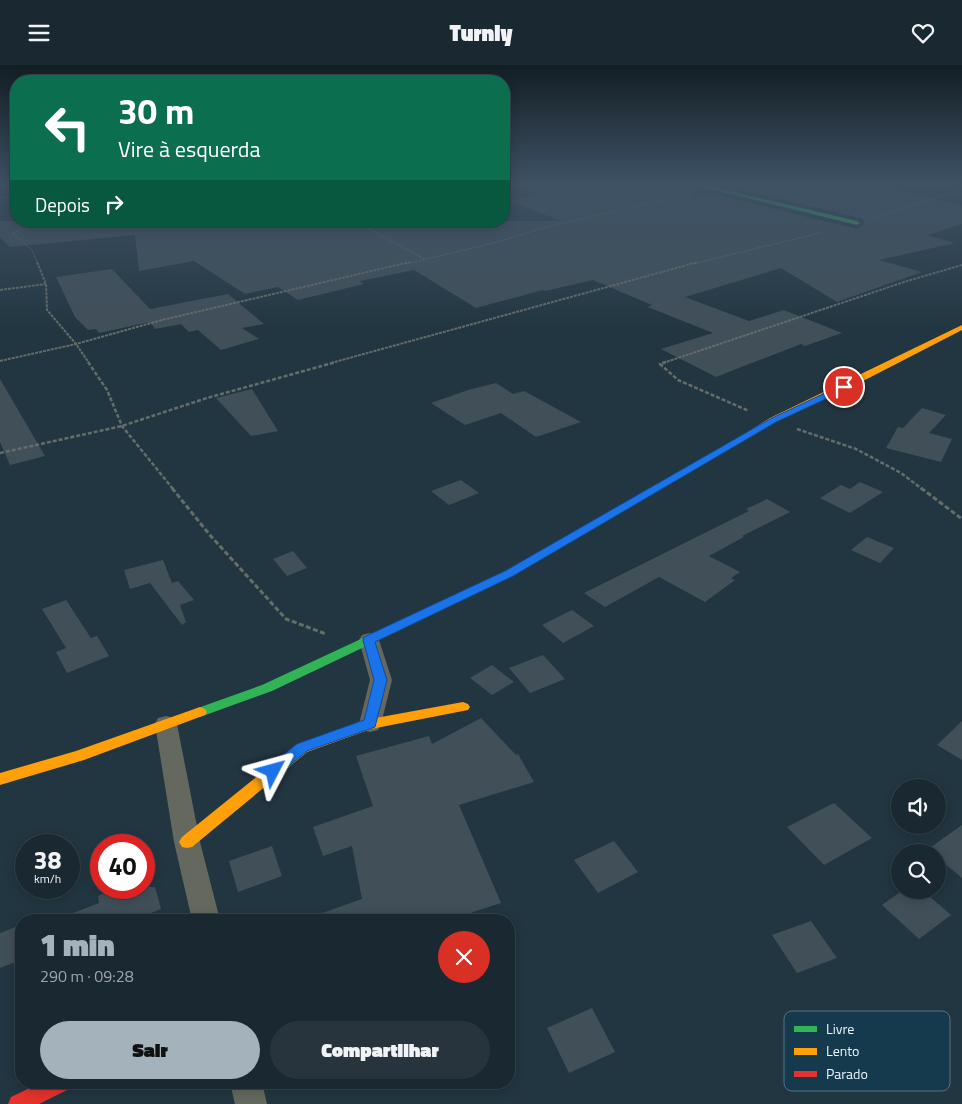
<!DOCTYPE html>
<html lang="pt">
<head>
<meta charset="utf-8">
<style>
  :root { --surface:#1a2831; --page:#27343d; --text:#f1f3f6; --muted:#9fa6ab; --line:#38444d; --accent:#a3b2bb }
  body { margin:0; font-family:"Titillium Web",sans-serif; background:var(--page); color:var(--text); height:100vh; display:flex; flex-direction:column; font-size:19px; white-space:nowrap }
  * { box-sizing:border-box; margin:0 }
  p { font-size:16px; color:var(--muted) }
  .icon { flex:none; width:28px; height:28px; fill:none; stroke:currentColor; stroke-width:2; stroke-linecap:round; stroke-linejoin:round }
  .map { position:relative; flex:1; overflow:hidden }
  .sheet { position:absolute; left:15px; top:849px; width:500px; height:175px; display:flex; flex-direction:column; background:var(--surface); border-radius:20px; box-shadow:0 2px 12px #0003,0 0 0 1px var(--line) }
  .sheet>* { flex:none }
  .banner { position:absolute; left:10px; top:10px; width:500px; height:152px; border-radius:20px; box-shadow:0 2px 12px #0003,0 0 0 1px var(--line); background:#0b6e4f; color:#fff; overflow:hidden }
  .tools { position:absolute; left:891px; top:714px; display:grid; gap:10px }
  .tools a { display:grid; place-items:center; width:55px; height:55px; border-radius:50%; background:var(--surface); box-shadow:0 2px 12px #0003,0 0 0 1px var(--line); font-size:25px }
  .speed { position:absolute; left:15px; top:769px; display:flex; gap:10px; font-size:25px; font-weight:700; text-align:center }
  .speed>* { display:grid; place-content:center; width:65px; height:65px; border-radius:50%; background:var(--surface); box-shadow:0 2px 12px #0003,0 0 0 1px var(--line); line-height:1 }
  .speed small { font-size:12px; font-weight:400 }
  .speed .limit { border:8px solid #d22; background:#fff; color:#111 }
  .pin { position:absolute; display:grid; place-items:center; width:42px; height:42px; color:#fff; margin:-21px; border:2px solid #fff; border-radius:50%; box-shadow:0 1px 5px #0007 }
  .me { position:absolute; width:55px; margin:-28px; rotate:51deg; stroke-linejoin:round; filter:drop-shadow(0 0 4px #0008) }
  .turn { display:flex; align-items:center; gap:18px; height:105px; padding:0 25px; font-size:22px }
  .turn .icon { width:65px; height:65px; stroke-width:2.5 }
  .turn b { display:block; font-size:35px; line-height:42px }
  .then { display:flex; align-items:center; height:48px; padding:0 25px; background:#0003; gap:10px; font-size:19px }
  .round { display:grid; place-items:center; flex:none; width:52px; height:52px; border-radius:26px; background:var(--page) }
  .overview { display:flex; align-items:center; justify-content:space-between; height:85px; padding:0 25px }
  h1 { font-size:30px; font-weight:800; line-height:38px; color:var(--accent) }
  .cta { display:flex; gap:10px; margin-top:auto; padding:10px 25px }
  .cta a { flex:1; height:58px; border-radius:30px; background:var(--accent); color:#111; font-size:20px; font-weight:800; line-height:58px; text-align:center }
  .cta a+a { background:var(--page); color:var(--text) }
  header { display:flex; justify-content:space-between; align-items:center; height:65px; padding:0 25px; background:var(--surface); font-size:22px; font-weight:800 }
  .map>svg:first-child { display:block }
</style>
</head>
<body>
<header><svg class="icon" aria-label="menu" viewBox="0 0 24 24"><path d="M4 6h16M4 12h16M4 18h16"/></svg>Turnly<svg class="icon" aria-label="heart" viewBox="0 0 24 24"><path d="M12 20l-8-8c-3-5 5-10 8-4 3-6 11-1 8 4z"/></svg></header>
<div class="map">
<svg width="962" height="1039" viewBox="0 0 962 1039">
  <rect width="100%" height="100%" fill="#223641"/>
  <path fill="#414f59" d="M529,119h156l8,5 1,9 19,-4 144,35 8,-6 -4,-5 -123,-29 31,-5 27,8 1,-8h78l87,22v18l-35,11 28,8 -76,17 43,12 -85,30 -56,-34 -96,29 64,24 35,-11 58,23 -37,13 -4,-2 -85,33 -55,-28 52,-16 -65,-26 4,-2 -59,-25 -48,11 -2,-1 -67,18 -62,-38 -54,11 4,3 -66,16 -20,-13 -33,7 -51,-33 -55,10 -4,-36 -125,12 -10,-10v-16h562l-55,-20 35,-7 -14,-4z
    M112,204l38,40 78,-15 36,30 -22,4 17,11 -38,11 -23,-20 -9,2 -8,-8 -26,5 -5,-7 -51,11 -3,-4 -8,1 -13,-13 -19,-40z
    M0,314l45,77 -35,9 -10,-23z
    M496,318l17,11 11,-3 57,31 -45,15 -35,-24 -36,12 -34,-22 37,-13z
    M252,324l26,42 -27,5 -35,-38z
    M922,343l24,7 -17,18 23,6 -11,23 -55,-14 12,-21 5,1z
    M461,415l18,13 -30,12 -18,-14z
    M860,417l23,10 -33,21 -30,-15 21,-13 9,4z
    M767,434l23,13 -48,24 2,1 -35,19 31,16 -9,6 4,2 -30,22 -46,-25 -54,30 -21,-14 165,-82 -3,-2z
    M867,472l27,11 -14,15 -29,-13z
    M293,486l14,17 -20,8 -14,-17z
    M163,495l9,23 6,-2 16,19 -14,5 6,17 -4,3 -32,-42 -20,6 -6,-19z
    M66,535l25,38 6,-2 12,20 -42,17 -11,-21 10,-4 -24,-39z
    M572,545l22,16 -31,17 -21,-18z
    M543,590l22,24 -35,14 -21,-25z
    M492,600l22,17 -22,13 -22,-17z
    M481,653l35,37 2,-1 16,28 -75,23 42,98 -52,17h-137l-1,-3 51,-18 -10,-53 -29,10 -10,-29 60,-21 -17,-50 73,-20 3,8z
    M962,656v39l-25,-15z
    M834,738l38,35 -48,27 -37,-38z
    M962,760v53l-24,-20v-5h-7l-4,-3z
    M614,776l24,31 -40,21 -24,-33z
    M272,781l10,30 -44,16 -9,-31z
    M119,822h36l6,22 -28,11h-72l-1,-2 39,-15 -1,-7z
    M903,825h19l29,25 -32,24 -37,-34z
    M811,856l26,37 -40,15 -25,-38z
    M21,860v35l-21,8v-35z
    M592,943l23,44 -46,21 -22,-45z"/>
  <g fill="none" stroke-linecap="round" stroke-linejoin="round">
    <path stroke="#666d69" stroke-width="1" stroke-dasharray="2.5 1" stroke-linecap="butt" d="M0,133l16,-1
      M872,153l90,-29
      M355,156l69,38
      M38,199l-6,-14 -20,-17 34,-12
      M405,199l89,-21 56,-17 132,-30
      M693,199l130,-32"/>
    <path stroke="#666d69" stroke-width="2" stroke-dasharray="3 1" stroke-linecap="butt" d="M37,197l9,22 1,26 29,34 13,19
      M0,225l46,-6
      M0,296l76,-17 86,-24 248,-58
      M331,298l367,-101
      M663,298l241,-81 58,-17"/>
    <path stroke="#666d69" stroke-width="2.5" stroke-dasharray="4 2" stroke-linecap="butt" d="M88,297l19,28 15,36 51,63
      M666,297l-6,2 18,16 71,31
      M797,364l59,20 45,24 21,16
      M0,388l122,-27 85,-28 129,-36"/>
    <path stroke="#666d69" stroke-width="3" stroke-dasharray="5 2.5" stroke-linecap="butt" d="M172,423l37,46 77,85 40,15
      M921,423l41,31"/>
    <path fill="#64685e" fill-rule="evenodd" d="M369,568l7,2 3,5 13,40 -11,44 -3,6 -8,2 -8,-2 -3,-6 11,-44 -11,-40 3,-5z
      M166,651l8,2 3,6 23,118 20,78h-28l-18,-78 -19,-118 3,-6z
      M230,1018h32l5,21h-32z"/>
    <path fill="#30b455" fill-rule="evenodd" d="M700,119l157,37 3,2 -3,2 -167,-41z
      M732,376l4,3 -1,2 -222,130 -241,115 -72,26 -5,-2 -2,-3 2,-3 67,-24 243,-113z"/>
    <path fill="#ff9f0a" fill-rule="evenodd" d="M962,260v5l-97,50 -89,42 -41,24h-6l-1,-2 42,-26z
      M463,637l5,2 2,3 -2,3 -97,19 -64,23 -115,95 -5,1 -5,-1 -3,-5 3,-5 115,-93 73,-25z
      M200,642l5,2 2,3 -2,3 -121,45 -84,25v-12l76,-22z"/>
    <path fill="#e5322d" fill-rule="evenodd" d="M40,1018h30l-3,7 -28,14h-31l3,-7z"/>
  </g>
  <linearGradient id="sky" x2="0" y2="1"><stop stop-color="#131e24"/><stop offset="0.45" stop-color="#3e5265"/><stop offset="1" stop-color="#3e5265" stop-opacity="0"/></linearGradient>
  <rect width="962" height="265" fill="url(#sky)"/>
  <path fill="#1a73e8" stroke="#114b97" d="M844,319l4,3 -1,2 -71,33 -263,154 -138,66 12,38 -12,47 -68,24 -29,24 -5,2 -5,-2 -2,-4 2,-4 29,-23 67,-24 10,-40 -11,-40 1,-3 141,-66 265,-152z"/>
  <rect x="784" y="946" width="166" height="80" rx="8" fill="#153a4e" stroke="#557282" stroke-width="1"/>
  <rect x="794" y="961" width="23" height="6" fill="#30b455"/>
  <rect x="794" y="983" width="23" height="7" fill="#ff9f0a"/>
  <rect x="794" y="1006" width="23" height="6" fill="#e5322d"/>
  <g font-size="14" fill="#e9f5fd">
    <text x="826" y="969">Livre</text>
    <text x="826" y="991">Lento</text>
    <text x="826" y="1014">Parado</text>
  </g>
</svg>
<div class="tools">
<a><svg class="icon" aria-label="sound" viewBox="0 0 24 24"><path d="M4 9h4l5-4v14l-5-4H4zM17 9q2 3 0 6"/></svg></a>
<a><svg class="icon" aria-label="search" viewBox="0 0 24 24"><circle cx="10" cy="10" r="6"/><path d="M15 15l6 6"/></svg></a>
</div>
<div class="speed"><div>38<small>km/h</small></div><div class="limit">40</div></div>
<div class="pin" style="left:844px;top:322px;background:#d93025"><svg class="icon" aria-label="arrive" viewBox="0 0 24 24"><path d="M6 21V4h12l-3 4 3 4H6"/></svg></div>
<svg class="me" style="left:273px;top:706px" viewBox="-20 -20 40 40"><path d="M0-17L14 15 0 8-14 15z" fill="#1a73e8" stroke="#fff" stroke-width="4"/></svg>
<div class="banner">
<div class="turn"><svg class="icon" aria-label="left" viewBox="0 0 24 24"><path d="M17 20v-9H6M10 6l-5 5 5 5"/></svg><div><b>30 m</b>Vire à esquerda</div></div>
<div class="then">Depois<svg class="icon" aria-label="right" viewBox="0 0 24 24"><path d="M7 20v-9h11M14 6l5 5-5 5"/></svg></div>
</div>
<section class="sheet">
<div class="overview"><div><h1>1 min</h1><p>290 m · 09:28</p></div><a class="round" style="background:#d93025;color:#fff"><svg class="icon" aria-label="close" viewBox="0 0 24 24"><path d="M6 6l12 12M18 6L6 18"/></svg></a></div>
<div class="cta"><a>Sair</a><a>Compartilhar</a></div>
</section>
</div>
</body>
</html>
